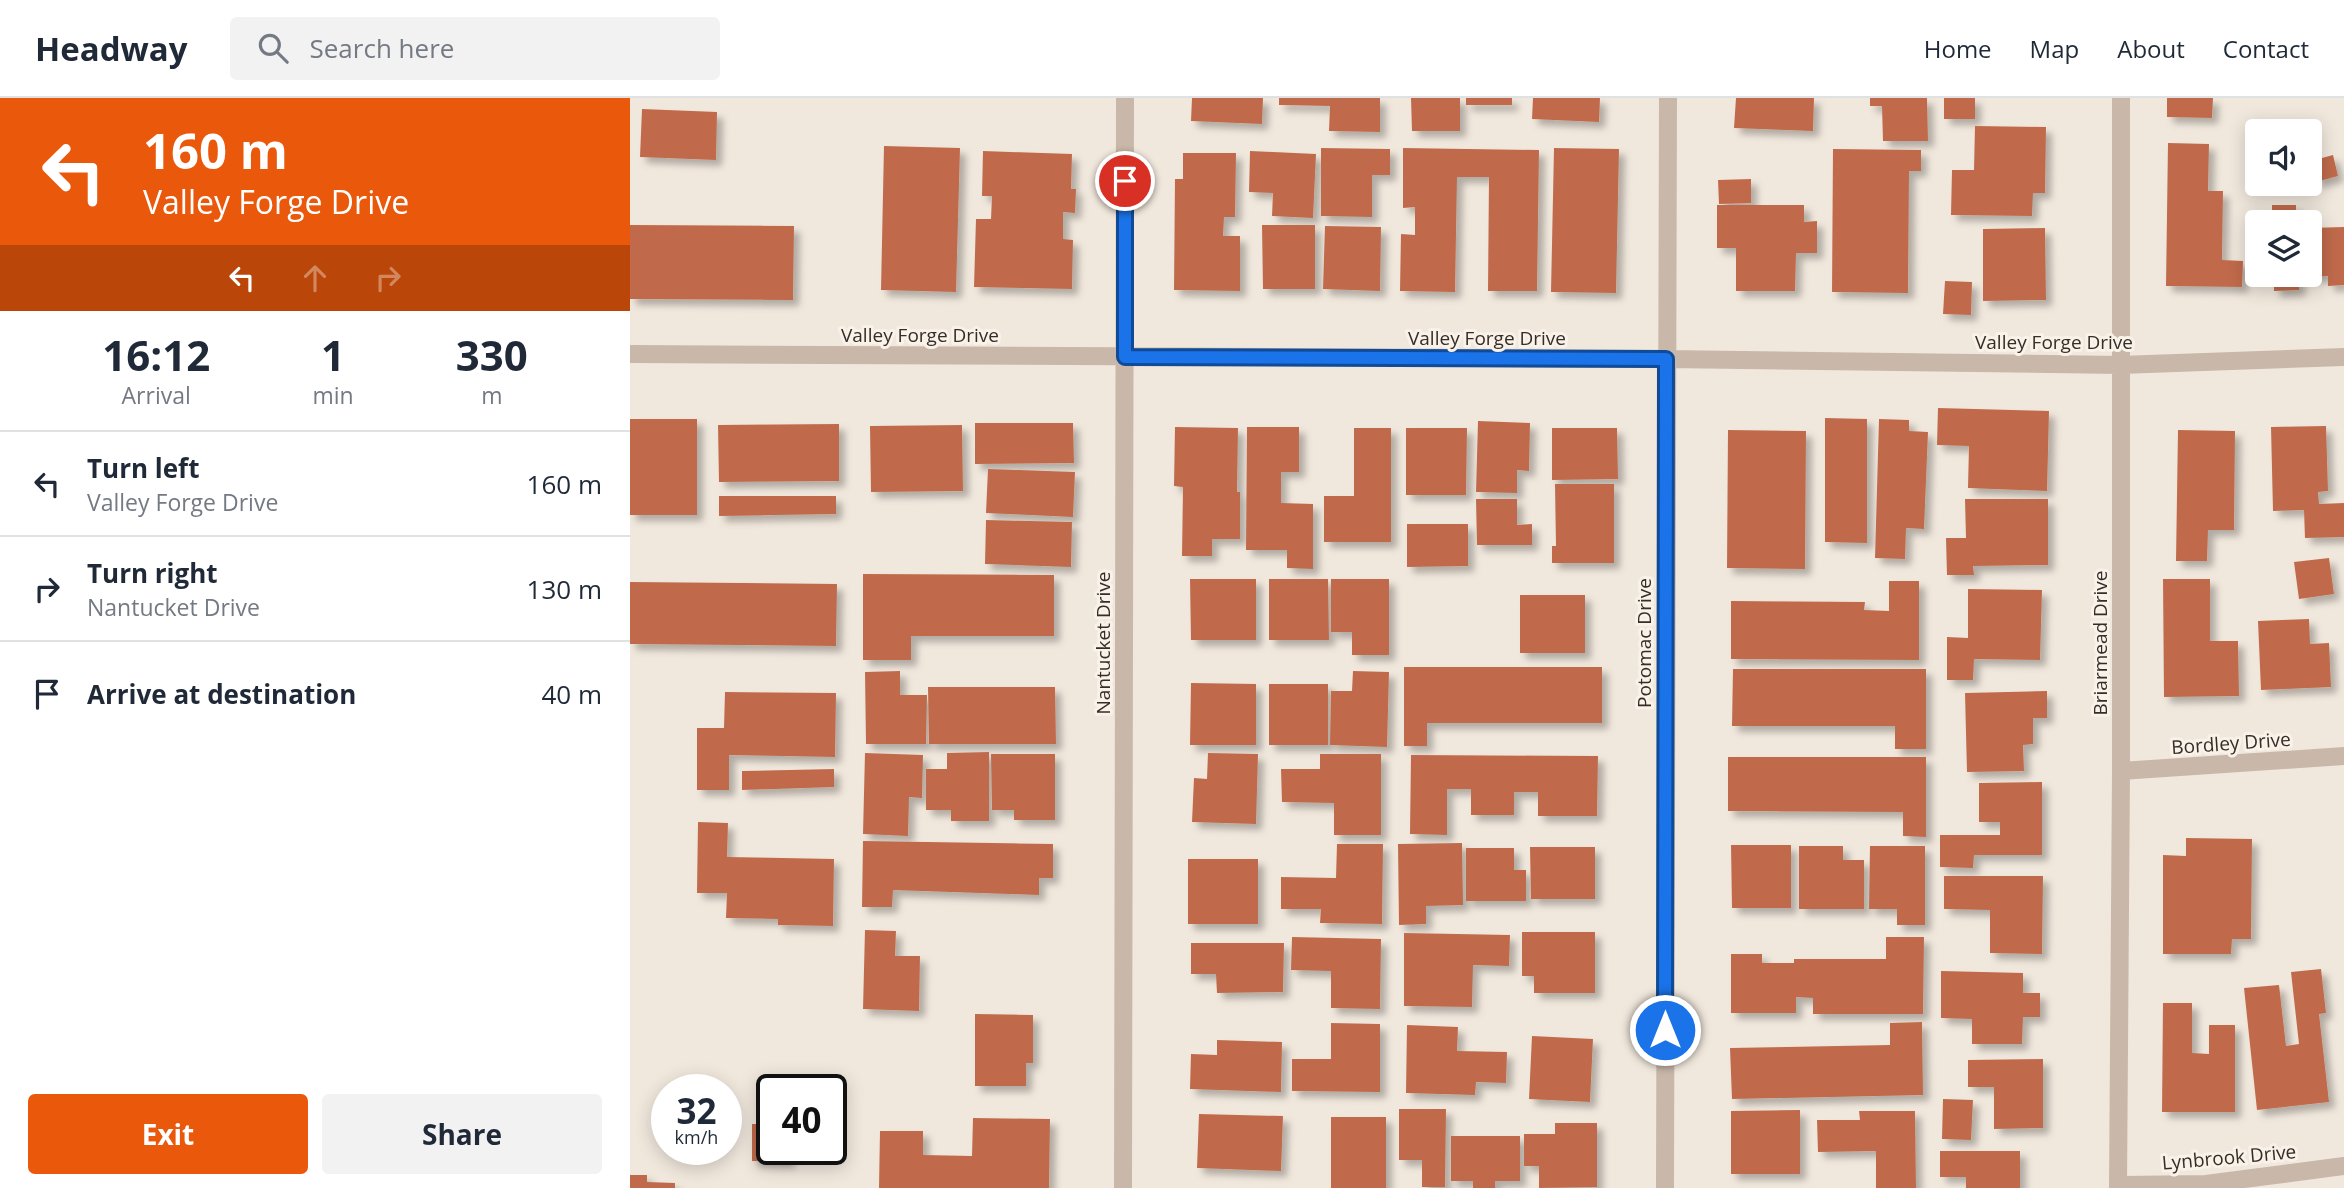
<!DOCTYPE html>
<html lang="en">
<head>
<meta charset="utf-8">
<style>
  :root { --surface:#fff; --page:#f2f2f3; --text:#1f2937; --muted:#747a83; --line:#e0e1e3; --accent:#ea580c }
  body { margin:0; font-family:"Open Sans",sans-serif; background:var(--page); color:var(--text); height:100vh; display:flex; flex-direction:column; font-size:26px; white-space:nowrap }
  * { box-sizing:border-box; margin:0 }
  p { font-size:23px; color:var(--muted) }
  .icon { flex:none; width:38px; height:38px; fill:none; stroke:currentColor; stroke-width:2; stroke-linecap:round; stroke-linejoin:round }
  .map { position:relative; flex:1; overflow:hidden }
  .sheet { display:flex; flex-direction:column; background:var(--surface); width:630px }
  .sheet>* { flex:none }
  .hud { background:#ea580c; color:#fff; overflow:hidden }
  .buttons { position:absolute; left:1615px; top:21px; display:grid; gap:14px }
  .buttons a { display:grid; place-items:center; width:77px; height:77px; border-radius:7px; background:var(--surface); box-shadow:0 4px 18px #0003; font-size:35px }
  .speed { position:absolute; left:21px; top:976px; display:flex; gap:14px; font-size:35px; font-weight:700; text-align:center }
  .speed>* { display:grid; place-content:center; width:91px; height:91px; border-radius:50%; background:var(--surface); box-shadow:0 4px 18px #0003; line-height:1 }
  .speed small { font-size:18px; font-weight:400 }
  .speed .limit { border:4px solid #111; border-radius:10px; background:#fff; color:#111 }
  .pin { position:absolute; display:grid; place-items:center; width:60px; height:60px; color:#fff; margin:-30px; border:4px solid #fff; border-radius:50%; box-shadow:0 2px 7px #0007 }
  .me { position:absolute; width:77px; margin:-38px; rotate:0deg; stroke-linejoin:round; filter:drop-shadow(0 0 5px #0008) }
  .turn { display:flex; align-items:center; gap:24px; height:147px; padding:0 28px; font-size:32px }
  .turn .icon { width:91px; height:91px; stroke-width:2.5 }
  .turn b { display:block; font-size:49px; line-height:60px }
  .lanes { display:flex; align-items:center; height:66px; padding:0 28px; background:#0003; justify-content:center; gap:35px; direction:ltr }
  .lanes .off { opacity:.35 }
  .eta { display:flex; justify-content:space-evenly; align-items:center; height:119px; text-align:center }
  .eta b { font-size:42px; font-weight:700; line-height:49px }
  .action { display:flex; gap:14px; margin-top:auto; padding:14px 28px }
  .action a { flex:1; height:80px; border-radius:7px; background:var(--accent); color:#fff; font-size:28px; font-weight:700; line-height:80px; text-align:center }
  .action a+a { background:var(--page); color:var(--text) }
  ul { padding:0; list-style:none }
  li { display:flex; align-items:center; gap:21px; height:105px; padding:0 28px; border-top:2px solid var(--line) }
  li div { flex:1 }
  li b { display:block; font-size:26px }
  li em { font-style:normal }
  header { display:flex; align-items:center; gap:42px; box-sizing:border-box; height:98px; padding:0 35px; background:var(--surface); border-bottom:2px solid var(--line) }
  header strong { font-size:33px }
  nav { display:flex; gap:38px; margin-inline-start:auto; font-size:24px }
  .search { width:490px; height:63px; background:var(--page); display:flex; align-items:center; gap:18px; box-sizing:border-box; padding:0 24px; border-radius:7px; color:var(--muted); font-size:26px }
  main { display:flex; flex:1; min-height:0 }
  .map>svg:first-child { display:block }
</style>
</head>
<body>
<header>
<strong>Headway</strong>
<div class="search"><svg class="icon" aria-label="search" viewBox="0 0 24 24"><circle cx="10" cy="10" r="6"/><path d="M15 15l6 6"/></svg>Search here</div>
<nav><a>Home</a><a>Map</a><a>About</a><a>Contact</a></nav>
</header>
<main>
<section class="sheet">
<div class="hud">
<div class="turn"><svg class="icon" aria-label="left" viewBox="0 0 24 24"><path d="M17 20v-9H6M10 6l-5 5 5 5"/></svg><div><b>160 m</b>Valley Forge Drive</div></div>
<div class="lanes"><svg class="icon" aria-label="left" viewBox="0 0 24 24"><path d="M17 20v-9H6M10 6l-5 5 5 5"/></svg><svg class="icon off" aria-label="ahead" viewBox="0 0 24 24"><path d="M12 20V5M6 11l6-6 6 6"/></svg><svg class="icon off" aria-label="right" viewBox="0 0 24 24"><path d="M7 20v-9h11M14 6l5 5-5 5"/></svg></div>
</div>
<div class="eta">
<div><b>16:12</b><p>Arrival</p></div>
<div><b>1</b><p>min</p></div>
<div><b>330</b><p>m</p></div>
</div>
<ul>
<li><svg class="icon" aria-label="left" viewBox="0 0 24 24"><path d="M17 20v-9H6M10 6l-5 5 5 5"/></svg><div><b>Turn left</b><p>Valley Forge Drive</p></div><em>160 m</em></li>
<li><svg class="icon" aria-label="right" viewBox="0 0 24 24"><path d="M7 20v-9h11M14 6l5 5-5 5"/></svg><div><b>Turn right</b><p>Nantucket Drive</p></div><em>130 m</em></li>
<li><svg class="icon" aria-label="arrive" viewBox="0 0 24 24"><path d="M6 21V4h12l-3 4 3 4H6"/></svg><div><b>Arrive at destination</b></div><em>40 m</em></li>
</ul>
<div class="action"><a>Exit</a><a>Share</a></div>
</section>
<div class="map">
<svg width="1714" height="1090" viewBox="0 0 1714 1090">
  <defs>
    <filter id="shadow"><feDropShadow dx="6" dy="6" stdDeviation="3.5" flood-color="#0004"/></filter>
  </defs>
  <rect width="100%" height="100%" fill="#f1e8dd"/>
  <path fill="#c06b4b" filter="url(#shadow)" d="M562,0h71l-1,26 -71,-3z
    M649,0h101v34l-51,-1 1,-25 -51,-1z
    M781,0h49v33h-48z
    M836,0h46v7h-46z
    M903,0h67l-1,24 -67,-3z
    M1106,0h78l-1,33 -79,-3z
    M1240,0h57l1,43h-45l-1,-35h-12z
    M1314,0h31v21h-31z
    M1537,0h46l-1,20 -45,-1z
    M12,11l75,3 -1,48 -76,-3z
    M1345,28l71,1 -1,66h-12l-1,23 -81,-1 1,-45h22z
    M1538,45l41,1 -1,47h15l-1,69 21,1 -1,26 -76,-1z
    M254,48l76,2 -4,144 -75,-2z
    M691,50l69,1v26h-18v42l-51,-1z
    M773,50l136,2 -2,141h-49l1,-114h-32l-2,115 -55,-1 1,-57 14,1v-28l-12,1z
    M924,50l65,1 -3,144 -65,-1z
    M1203,51l88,1v21h-12l-1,122 -76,-1z
    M353,53l89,3 -1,35h5l-1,24 -12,-1v27l10,1 -1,49 -98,-2 2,-68h15l1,-23h-10z
    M620,53l66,3 -3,64 -41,-2 1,-23 -24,-1z
    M553,55h53l-1,64h-11l-1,19h17v55l-66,-1 1,-111h8z
    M1703,57l5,21 -22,6 -5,-21z
    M1121,81v24l-32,1 -1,-24z
    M1087,107h87v17l13,-1v32h-21l-1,38h-59v-43h-19z
    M1642,107h24v17h-24z
    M0,127l164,1 -1,74 -163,-1z
    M632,127h53v64h-52z
    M695,128l56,1 -1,64 -57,-2z
    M1714,129v58l-16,1v-10l-18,1v-49z
    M1415,130l1,72 -63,1v-72z
    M1644,177h25v15l-25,1z
    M1315,183l27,1 -1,33 -28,-1z
    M1308,310l111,3 -2,80 -79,-3 1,-42 -32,-1z
    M1195,320l42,1v124l-42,-1z
    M0,321h67v96h-67z
    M1249,321l30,1v11l19,1 -4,97 -18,-1 -1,31 -30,-1z
    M848,323l52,2 -1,48 -12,-1v23l-41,-1z
    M345,325h98l1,40 -99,1z
    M209,326v57l-120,1 -1,-57z
    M332,327l1,66 -92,1 -1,-66z
    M1696,328l2,65 -10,1 1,12 25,-1v34l-39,1 -1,-28 -31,1 -2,-84z
    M545,329l63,1 -1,64h3v47h-28v17h-30l1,-69 -9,-1z
    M617,329h52v45h-18v31l32,1v65l-26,-1v-18h-41z
    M724,330h37v114h-67v-46h30z
    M776,330h61l-1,67h-60z
    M922,330h65l1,51 -66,1z
    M1098,332l78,1 -1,138 -78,-1z
    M1548,332l57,1 -1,99h-26l-1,31h-31z
    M358,371l87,3 -2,45 -87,-4z
    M925,386h59v79h-62v-17h4z
    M89,398h117v18l-117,2z
    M846,401h41v26l15,-1v21h-55z
    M1335,401h83v66l-75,1 1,9h-27l-1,-37h20z
    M356,422l86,2 -1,45 -86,-3z
    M777,426h61v42l-61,1z
    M1699,460l5,36 -35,5 -5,-37z
    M233,476l191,1v61h-143v24h-48z
    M560,481h66v61h-65z
    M639,481h59l1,61h-60z
    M701,481h58v76h-37v-23h-21z
    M1533,481h47v62h28l1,55 -75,1z
    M1259,483h30v79l-188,-1v-58l134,1 -1,8 25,1z
    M0,484l207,2 -1,62 -206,-2z
    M1338,491l74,1 -2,70 -66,-1 -1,21h-26v-43l21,1z
    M890,497h65v58h-65z
    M1679,521l1,25 19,-1 2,44 -70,3 -3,-69z
    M774,569h198v56h-175v23h-23z
    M1103,571h193v80h-31v-23h-163z
    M270,573v24h27l-1,49h-60l-1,-72z
    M723,573l36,1 -2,75 -57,-2 1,-54h21z
    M561,585l65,1v61h-66z
    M639,586h59v61h-59z
    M298,589h127l1,57h-127z
    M1417,593v27h-14v26l-10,1 1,26 -57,1 -2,-79z
    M95,594l111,1 -1,64 -106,-2v35h-32v-62h27z
    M359,654v69h-38v-11h-25v-41h21v-16z
    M235,655l58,2 -1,43 -13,-1 -1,39 -45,-2z
    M578,655l50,1 -2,70 -64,-2 2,-44 13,1z
    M361,656h64v66h-41v-10h-22z
    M690,656h61v81h-47v-32l-52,-1 -1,-33h39z
    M781,657l187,1 -1,60h-59v-24h-24v23h-43v-26h-24v46l-37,-1z
    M1098,659h198v80l-23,-1v-24l-175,-1z
    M204,671v18l-92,3v-19z
    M1412,684v73h-68l-1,13 -33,-1v-32h60v-13h-21v-39z
    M68,724l30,1 -1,34 107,2 -1,67 -55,-1v-6l-52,-1 1,-25h-30z
    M1556,740l66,1 -1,100h-19l-1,15h-68v-99l23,1z
    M233,743l190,3v34h-14v17l-146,-5 -1,17h-30z
    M832,745l1,62 -37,1v18l-27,1 -1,-81z
    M707,746h46l-1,80 -62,-1 1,-14h-40v-32l55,1z
    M1101,747h60v63h-59z
    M1169,748h44v14h21v49h-65z
    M1240,748h55v79h-28v-16h-28z
    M900,749h65v52h-64z
    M836,750h48v22h12v31h-60z
    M558,761h70v65h-70z
    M1314,778h99l-1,78 -52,-1v-43l-46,-1z
    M235,832l31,1 -1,25h25l-1,55 -56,-2z
    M892,834h73v61h-61v-17h-12z
    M774,835l106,2 -1,31 -36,-1 -1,42 -68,-1z
    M662,839l89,2 -1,70 -49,-1v-37l-40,-1z
    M1256,839h38l-1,77h-110v-16l-17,-1v16h-65v-59h31v9h32v-4h92z
    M561,845h93l-1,49 -66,1 -1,-19h-25z
    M1691,871l5,44 -7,1 10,88 -72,8 -13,-122 35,-3 7,61 13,-2 -8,-72z
    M1311,873l82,2v20h17v24h-17l-1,27h-50v-25l-31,-1z
    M1533,905h29v50l17,1v-29h26v87h-73z
    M345,916l58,1v48h-7v23h-51z
    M1292,924l1,73 -191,4 -2,-51 160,-3v-22z
    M701,925l49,1v68l-88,-1v-32h39z
    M777,927l51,2 -1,24 50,1 -1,31 -30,-1 -1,13 -69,-2z
    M902,938l61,3 -3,63 -61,-3z
    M587,942l65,2 -1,50 -91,-3 1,-35 26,1z
    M1413,961v69l-49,1v-42h-26v-27z
    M1313,1001l30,1 -2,40 -29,-1z
    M769,1011h47l-1,78h-23v-27h-23z
    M1170,1012v64h-69v-63z
    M1229,1013h56l1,77h-40v-37l-58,1 -1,-32h43z
    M569,1016l84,2 -2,55 -84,-3z
    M701,1019h55v71h-55z
    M343,1020l77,1 -1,69h-170l1,-57h43v24l49,1z
    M925,1025h42v64l-58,1v-22h-15v-32h31z
    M122,1026h20v26h17v12l-37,-1z
    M821,1038h69v45h-25v7h-22v-7h-22z
    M1310,1053h80v37h-54v-11h-26z
    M0,1077h17v7l28,1v5h-45z"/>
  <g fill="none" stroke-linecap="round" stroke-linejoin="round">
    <path stroke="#c9b8a9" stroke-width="18" d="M0,256l1036,5 454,6 224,-8
      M1491,673l223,-15
      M1488,1087l88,-1 138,-18
      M493,1090l2,-1090
      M1035,1090l3,-1090
      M1488,1090l3,-417v-673"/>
  </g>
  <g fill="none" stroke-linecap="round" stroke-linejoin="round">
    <defs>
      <path id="route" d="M495,83v176l541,2 -1,671"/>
    </defs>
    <use href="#route" stroke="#114b97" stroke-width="18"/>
    <use href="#route" stroke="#1a73e8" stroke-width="12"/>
  </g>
  <g text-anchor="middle" stroke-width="6" stroke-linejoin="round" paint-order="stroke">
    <g font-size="19" fill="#362d29" stroke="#f9f2e9">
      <text x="290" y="244">Valley Forge Drive</text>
      <text x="857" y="247">Valley Forge Drive</text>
      <text x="1424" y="251">Valley Forge Drive</text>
      <text transform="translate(473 545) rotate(-90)" y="7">Nantucket Drive</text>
      <text transform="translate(1014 545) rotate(-90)" y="7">Potomac Drive</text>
      <text transform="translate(1470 545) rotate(-90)" y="7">Briarmead Drive</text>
      <text transform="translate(1601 645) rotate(-4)" y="7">Bordley Drive</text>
      <text transform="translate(1599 1059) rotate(-5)" y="7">Lynbrook Drive</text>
    </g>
  </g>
</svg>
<div class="buttons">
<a><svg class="icon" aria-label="sound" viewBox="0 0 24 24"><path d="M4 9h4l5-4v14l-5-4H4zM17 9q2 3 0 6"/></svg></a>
<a><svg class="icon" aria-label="layers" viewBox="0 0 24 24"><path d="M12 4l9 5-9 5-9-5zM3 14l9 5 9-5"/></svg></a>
</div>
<div class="speed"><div>32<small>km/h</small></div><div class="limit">40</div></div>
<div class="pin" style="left:495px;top:83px;background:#d93025"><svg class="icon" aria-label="arrive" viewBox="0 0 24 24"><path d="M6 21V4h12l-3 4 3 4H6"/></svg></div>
<svg class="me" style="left:1035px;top:932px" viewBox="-20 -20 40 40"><circle r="17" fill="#1a73e8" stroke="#fff" stroke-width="3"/><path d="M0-11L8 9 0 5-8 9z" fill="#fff"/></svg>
</div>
</main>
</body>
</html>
